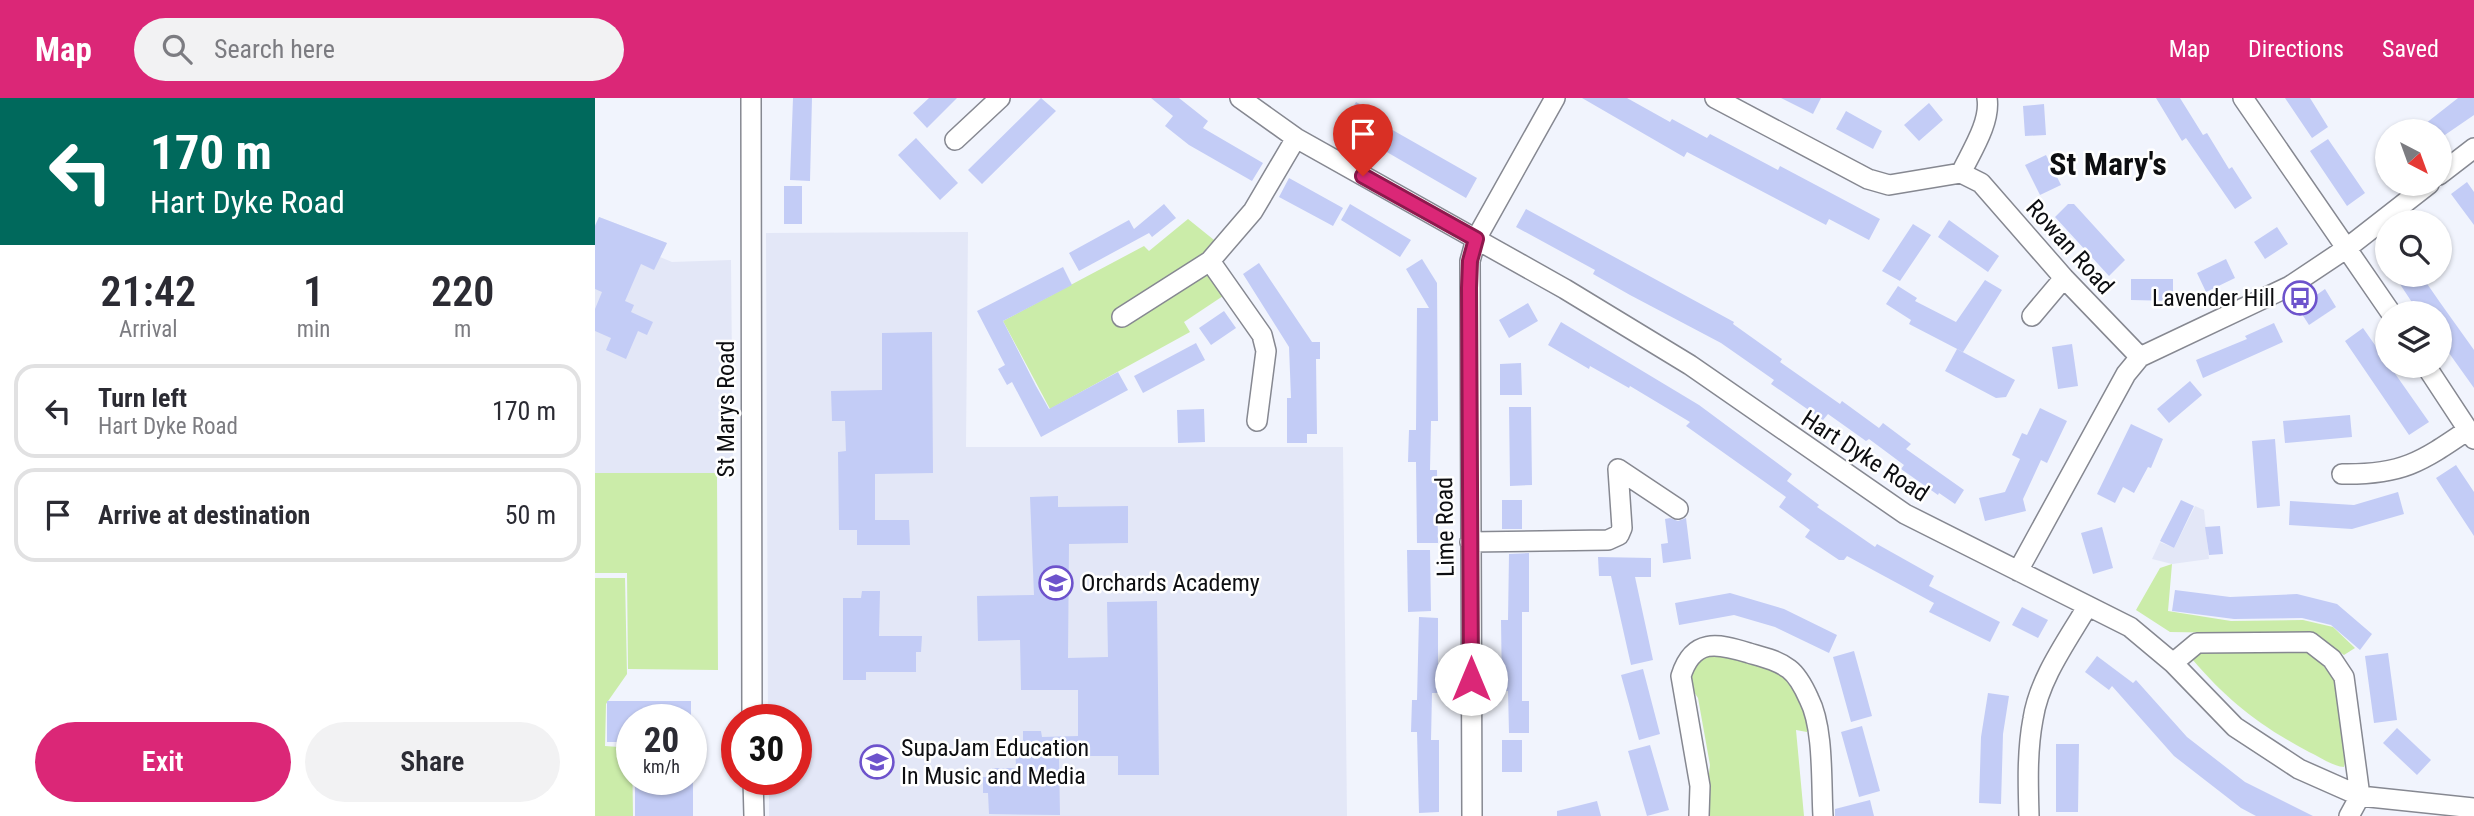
<!DOCTYPE html>
<html lang="en">
<head>
<meta charset="utf-8">
<style>
  :root { --surface:#fff; --page:#f2f2f3; --text:#2b2b33; --muted:#7c7c81; --line:#e1e1e2; --accent:#db2777 }
  body { margin:0; font-family:"Roboto Condensed",sans-serif; background:var(--page); color:var(--text); height:100vh; display:flex; flex-direction:column; font-size:26px; white-space:nowrap }
  * { box-sizing:border-box; margin:0 }
  p { font-size:23px; color:var(--muted) }
  .icon { flex:none; width:38px; height:38px; fill:none; stroke:currentColor; stroke-width:2; stroke-linecap:round; stroke-linejoin:round }
  .map { position:relative; flex:1; overflow:hidden }
  .details { display:flex; flex-direction:column; background:var(--surface); width:595px }
  .details>* { flex:none }
  .guide { background:#00695c; color:#fff; overflow:hidden }
  .needle { width:46px; rotate:139deg }
  .buttons { position:absolute; left:1780px; top:21px; display:grid; gap:14px }
  .buttons a { display:grid; place-items:center; width:77px; height:77px; border-radius:50%; background:var(--surface); box-shadow:0 2px 5px #0004; font-size:35px }
  .speed { position:absolute; left:21px; top:606px; display:flex; gap:14px; font-size:35px; font-weight:700; text-align:center }
  .speed>* { display:grid; place-content:center; width:91px; height:91px; border-radius:50%; background:var(--surface); box-shadow:0 2px 5px #0004; line-height:1 }
  .speed small { font-size:18px; font-weight:400 }
  .speed .limit { border:10px solid #d22; background:#fff; color:#111 }
  .pin { position:absolute; display:grid; place-items:center; width:60px; height:60px; color:#fff; margin:-72px -30px; border-radius:50% 50% 50% 0; rotate:-45deg; box-shadow:0 0 7px #0007 }
  .pin .icon { rotate:45deg }
  .me { position:absolute; width:77px; margin:-38px; rotate:0deg; stroke-linejoin:round; filter:drop-shadow(0 0 5px #0008) }
  .turn { display:flex; align-items:center; gap:24px; height:147px; padding:0 35px; font-size:32px }
  .turn .icon { width:91px; height:91px; stroke-width:2.5 }
  .turn b { display:block; font-size:49px; line-height:60px }
  .eta { display:flex; justify-content:space-evenly; align-items:center; height:119px; text-align:center }
  .eta b { font-size:42px; font-weight:600; line-height:49px }
  .primary-button { display:flex; gap:14px; margin-top:auto; padding:14px 35px }
  .primary-button a { flex:1; height:80px; border-radius:42px; background:var(--accent); color:#fff; font-size:28px; font-weight:600; line-height:80px; text-align:center }
  .primary-button a+a { background:var(--page); color:var(--text) }
  ul { padding:0; list-style:none }
  li { display:flex; align-items:center; gap:21px; height:94px; margin:0 14px 10px; padding:0 21px; border:4px solid var(--line); border-radius:21px }
  li div { flex:1 }
  li b { display:block; font-size:26px }
  li em { font-style:normal }
  header { display:flex; align-items:center; gap:42px; box-sizing:border-box; height:98px; padding:0 35px; background:var(--accent); color:#fff }
  header strong { font-size:33px }
  nav { display:flex; gap:38px; margin-inline-start:auto; font-size:24px }
  .search { width:490px; height:63px; background:var(--page); display:flex; align-items:center; gap:18px; box-sizing:border-box; padding:0 24px; border-radius:38px; color:var(--muted); font-size:26px }
  main { display:flex; flex:1; min-height:0 }
  .map>svg:first-child { display:block }
</style>
</head>
<body>
<header>
<strong>Map</strong>
<div class="search"><svg class="icon" aria-label="search" viewBox="0 0 24 24"><circle cx="10" cy="10" r="6"/><path d="M15 15l6 6"/></svg>Search here</div>
<nav><a>Map</a><a>Directions</a><a>Saved</a></nav>
</header>
<main>
<section class="details">
<div class="guide">
<div class="turn"><svg class="icon" aria-label="left" viewBox="0 0 24 24"><path d="M17 20v-9H6M10 6l-5 5 5 5"/></svg><div><b>170 m</b>Hart Dyke Road</div></div>
</div>
<div class="eta">
<div><b>21:42</b><p>Arrival</p></div>
<div><b>1</b><p>min</p></div>
<div><b>220</b><p>m</p></div>
</div>
<ul>
<li><svg class="icon" aria-label="left" viewBox="0 0 24 24"><path d="M17 20v-9H6M10 6l-5 5 5 5"/></svg><div><b>Turn left</b><p>Hart Dyke Road</p></div><em>170 m</em></li>
<li><svg class="icon" aria-label="arrive" viewBox="0 0 24 24"><path d="M6 21V4h12l-3 4 3 4H6"/></svg><div><b>Arrive at destination</b></div><em>50 m</em></li>
</ul>
<div class="primary-button"><a>Exit</a><a>Share</a></div>
</section>
<div class="map">
<svg width="1879" height="718" viewBox="0 0 1879 718">
  <rect width="100%" height="100%" fill="#f1f4fd"/>
  <path fill="#e3e7f7" d="M4,119l68,26 -7,14 12,5 59,-2 2,218h-138v-253z
    M373,134l-2,215h377l4,369h-578v-37h27v-60h-28l-2,-486z
    M1600,408l9,4 5,49 -37,5 -20,-5 8,-17 14,6z"/>
  <path fill="#cbeca9" d="M593,121l31,25 7,50 -42,28 6,10 -140,77 -47,-88 141,-75 5,5z
    M0,375h122l1,197 -90,-1 -1,-96h-32z
    M1577,466l-4,47 63,10 72,-1 30,7 22,21 -11,7 -30,-21 -144,-2 -34,-22 24,-42z
    M0,480h30l2,96 -21,30 -1,42 27,2 1,68h-38z
    M1118,553c50,13 95,17 94,81l-11,-2 8,86h-100l6,-51 -12,-67 -8,-12 2,-21z
    M1605,553l106,1 12,7 19,24 9,73 -2,11c-12,-1 -24,-10 -35,-15 -49,-26 -81,-51 -117,-93z"/>
  <path fill="#c3ccf6" d="M198,0h19l-2,83 -20,-1z
    M334,0h28l-30,30 -14,-15z
    M446,0l15,13 -74,73 -14,-14z
    M556,0h28l29,23 -5,7 60,35 -11,18 -63,-36 -24,-19 8,-10z
    M987,0h45l43,24 2,-3 35,19 3,-4 68,36 2,-4 100,53 -11,21 -40,-21 -3,6 -139,-73 -3,5z
    M1186,0h40l-8,16z
    M1561,0h24l23,37 4,-2 22,36 3,-2 20,31 -17,11 -49,-71 -4,3z
    M1690,0h25l18,29 -16,11z
    M1863,0h16v17l-35,24v-8h-23z
    M761,4l30,16 -4,6 95,54 -11,20 -93,-54 4,-6 -32,-17z
    M1334,5l14,17 -24,21 -15,-16z
    M1449,6l2,31 -21,1 -2,-30z
    M1251,13l36,20 -9,18 -37,-20z
    M321,40l42,45 -18,17 -42,-45z
    M1733,41l37,54 -18,13 -37,-55z
    M1451,57l15,30 -21,10 -15,-30z
    M694,80l54,30 -10,18 -54,-29z
    M1872,84l7,10v33l-23,-31z
    M189,88h18v38h-18z
    M569,106l12,14 -24,19 -3,-4 -70,38 -10,-18 60,-33 5,9z
    M755,106l61,36 -11,17 -59,-37z
    M1473,106h6l51,56 -16,16 -54,-59z
    M931,111l208,113 -1,2 49,35 -2,3 60,42 2,-3 37,27 4,-5 28,21 -5,5 58,41 -9,14 -16,-11 -1,2 -37,-26 3,-4 -35,-26 -3,2 -38,-27 -5,6 -52,-36 3,-4 -53,-37 -91,-48 -37,-21 2,-4 -79,-43z
    M4,119l68,26 -13,27 -13,-6 -16,37 9,4 -3,7 22,10 -6,13 -9,-4 -12,28 -20,-9 5,-12 -16,-7v-22l7,-17 -7,-3v-63z
    M1354,122l50,36 -11,16 -50,-35z
    M1318,126l18,11 -31,46 -18,-10z
    M1682,129l11,17 -23,15 -11,-17z
    M827,161l15,24 1,138h-7l-1,49h7l1,73h-21l-1,-81h-8l1,-32h7l1,-122h12l-23,-39z
    M1631,161l9,19 -29,14 -9,-19z
    M664,165l53,79h8v17h-4l1,75h-10v9h-20v-45h4l-2,-51 -46,-73z
    M468,169l9,18 -69,36 33,65 13,23 69,-37 10,18 -87,47 -29,-55 -5,3 -9,-16 7,-4 -28,-54z
    M1799,177h27l18,26 35,49v38l-35,-49v-26h-20z
    M1536,181h42v22l-42,-1z
    M1390,182l17,10 -39,62 -54,-28 2,-4 -25,-16 12,-18 19,12 -2,3 41,21z
    M1730,191l11,18 -27,18 -11,-17z
    M933,205l10,18 -29,17 -10,-18z
    M629,213l12,17 -25,17 -12,-17z
    M966,224l138,83 93,69 -5,7 32,24 -2,2 58,40 2,-3 57,32 -5,10 71,36 -10,20 -61,-30 5,-9 -87,-47 -3,4h-5l-34,-23 5,-7 -31,-23 7,-10 -100,-71 4,-4 -60,-36 -1,2 -39,-22 -1,3 -41,-24z
    M1679,225l9,19 -80,36 -7,-18 51,-21 -2,-3z
    M1768,230l66,94 -20,13 -64,-94z
    M337,234l1,141 -58,1v46h34l1,25h-53v-15h-18l-1,-78 8,-1 -1,-30h-13l-1,-30 51,-1v-57z
    M601,245l9,17 -62,33 -9,-17z
    M1477,246l6,42 -20,3 -6,-42z
    M1362,251l58,31 -9,17 -10,1 -51,-27z
    M926,265l1,32h-22v-31z
    M1595,283l12,14 -33,28 -12,-14z
    M914,309h22l1,78 -22,1z
    M1445,310l27,13 -20,42 -6,-3 -18,39 3,12 -41,10 -6,-23 26,-6 15,-33 -8,-4 10,-22 5,2z
    M609,311l1,33 -27,1 -1,-33z
    M1755,317l2,22 -67,6 -2,-22z
    M1536,326l32,15 -12,29 -3,-1 -14,26 -11,-6 -8,16 -18,-9z
    M1680,341l5,67 -23,2 -5,-67z
    M1861,367l18,27v44l-38,-58z
    M1803,394l6,22 -52,15 -63,-4 1,-24 64,4z
    M463,398v11l70,-1v37l-59,1 -1,114 40,-1 -1,-55 50,-1 2,174h-41v-19h-59l1,59 -71,-1 -1,-21h-5v-16h9v-9h24l-1,-28h8v-9h18l1,6 36,-1v-46h-57l-1,-50 -42,1 -1,-45 57,-1 -4,-98z
    M907,402h20v29h-20z
    M1586,402l13,6 -20,42 -14,-7z
    M1075,420l8,3 8,-3 5,41 -28,4 -2,-19 7,-1 -3,-24z
    M1625,428l3,28 -14,1 -4,-28z
    M1507,429l11,41 -20,6 -12,-41z
    M812,452h23l1,61 -23,1z
    M934,455v59h-7v89h7v32h-20l-1,-42h-6l-1,-71h7l1,-66z
    M1003,459l53,1v19h-16l18,83 -22,5 -20,-89h-12z
    M1580,492l55,7 67,-3 40,10 35,30 -12,16 -29,-25 -29,-7 -68,1 -62,-8z
    M267,493h18l-1,45h43l-1,16h-5v20h-50v8h-23v-82h18z
    M1135,495l54,16 53,26 -8,18 -54,-26 -41,-12 -55,10 -4,-22z
    M1427,509l26,13 -10,18 -26,-13z
    M824,519l19,1v75h-6l-1,47h8v72l-20,1 -2,-81h-6l1,-32h5z
    M1259,553l18,65 -21,6 -18,-65z
    M1793,555l9,67 -23,3 -9,-67z
    M1502,558l36,27 3,-3 51,57 58,45 68,34h-57l-15,-8 -67,-52 -62,-70 -3,4 -24,-18z
    M1048,571l17,65 -21,6 -18,-65z
    M1393,595l21,3 -6,38 -2,70 -22,-1 2,-66z
    M12,603h84v18h-59v23h-25z
    M1267,628l18,65 -21,6 -18,-65z
    M1802,630l34,32 -14,15 -34,-32z
    M907,642h20v32h-20z
    M1461,646h23l-1,68h-22z
    M1055,647l19,65 -22,6 -19,-65z
    M40,681h58v37h-58z
    M1275,702l4,16h-39v-7z
    M1002,703l4,15h-44v-5z"/>
  <g fill="none" stroke-linecap="round" stroke-linejoin="round">
    <defs>
      <path id="street" d="M156,0l1,621
        M645,0l56,40 269,151 125,76 215,149 225,113 43,36 62,64 64,42 61,27 114,12
        M1120,0l153,81 21,6 72,-12 20,10 83,95 76,79
        M1648,0l148,215
        M360,42l45,-42
        M1366,75c10,-21 30,-51 26,-75
        M1844,77l35,-27
        M1437,218l32,-38
        M527,219l88,-56
        M1831,268l48,73
        M662,323l9,-70 -4,-16 -52,-74 43,-50 43,-73
        M1747,376c60,1 79,-12 126,-44
        M875,444l138,-2 11,-5 3,-7 -4,-59 60,40
        M1423,473l108,-197 14,-17 150,-71 57,-38 82,-64
        M1578,565l24,-20 113,-1 22,17 12,18 16,119 -11,20
        M158,681l1,37
        M877,718l-2,-555 6,-22 79,-141
        M1104,718l1,-30 -19,-110c12,-38 36,-33 68,-23 14,4 28,7 40,16 8,6 16,21 20,30 15,29 12,84 14,117
        M1434,718c-1,-33 -2,-65 4,-97 6,-40 34,-78 54,-112"/>
    </defs>
    <use href="#street" stroke="#868891" stroke-width="22"/>
    <use href="#street" stroke="#fff" stroke-width="19"/>
  </g>
  <g fill="none" stroke-linecap="round" stroke-linejoin="round">
    <defs>
      <path id="route" d="M768,78l113,63 -6,22 -1,27 2,391"/>
    </defs>
    <use href="#route" stroke="#8e194d" stroke-width="18"/>
    <use href="#route" stroke="#db2777" stroke-width="12"/>
  </g>
  <defs>
    <symbol id="bus-ring" viewBox="-11 -11 22 22"><circle r="9.5" fill="#fff" stroke="#6d53cc" stroke-width="1.5"/><path d="M-5-6H5V4H4V6H2V4H-2V6H-4V4H-5ZM-3.5-4V0h7V-4ZM-3.5 1.2v1.5H-2V1.2ZM2 1.2v1.5H3.5V1.2Z" fill="#6d53cc"/></symbol>
    <symbol id="school-ring" viewBox="-11 -11 22 22"><circle r="9.5" fill="#fff" stroke="#6d53cc" stroke-width="1.5"/><path d="M0-5L7-2L0 1L-7-2ZM-4 1L0 2.5L4 1V4Q0 6-4 4Z" fill="#6d53cc"/></symbol>
    <symbol id="university-ring" viewBox="-11 -11 22 22"><circle r="9.5" fill="#fff" stroke="#6d53cc" stroke-width="1.5"/><path d="M0-5L7-2L0 1L-7-2ZM-4 1L0 2.5L4 1V4Q0 6-4 4Z" fill="#6d53cc"/></symbol>
  </defs>
  <g fill-rule="evenodd">
    <use href="#bus-ring" x="1686" y="181" width="38" height="38"/>
    <use href="#school-ring" x="442" y="466" width="38" height="38"/>
    <use href="#university-ring" x="263" y="645" width="38" height="38"/>
  </g>
  <g text-anchor="middle" stroke-width="5" stroke-linejoin="round" paint-order="stroke">
    <g font-size="24" fill="#0d0e11" stroke="#fff">
      <text transform="translate(1475 149) rotate(48)" y="8">Rowan Road</text>
      <text transform="translate(131 311) rotate(-90)" y="8">St Marys Road</text>
      <text transform="translate(1270 358) rotate(33)" y="8">Hart Dyke Road</text>
      <text transform="translate(850 429) rotate(-91)" y="8">Lime Road</text>
    </g>
    <g font-size="24" fill="#0d0e11" stroke="#fff" text-anchor="start">
      <text x="1680" y="208" text-anchor="end">Lavender Hill</text>
      <text x="486" y="493">Orchards Academy</text>
      <text x="306" y="658">SupaJam Education<tspan x="306" dy="28">In Music and Media</tspan></text>
    </g>
    <g font-size="32" font-weight="bold" fill="#0d0e11" stroke="#fff">
      <text x="1513" y="77">St Mary's</text>
    </g>
  </g>
</svg>
<div class="buttons">
<a><svg class="needle" viewBox="-14 -14 28 28"><path d="M0-13l5 13h-10z" fill="#e53935"/><path d="M0 13l5-13h-10z" fill="#7c7c81"/></svg></a>
<a><svg class="icon" aria-label="search" viewBox="0 0 24 24"><circle cx="10" cy="10" r="6"/><path d="M15 15l6 6"/></svg></a>
<a><svg class="icon" aria-label="layers" viewBox="0 0 24 24"><path d="M12 4l9 5-9 5-9-5zM3 14l9 5 9-5"/></svg></a>
</div>
<div class="speed"><div>20<small>km/h</small></div><div class="limit">30</div></div>
<div class="pin" style="left:768px;top:78px;background:#d93025"><svg class="icon" aria-label="arrive" viewBox="0 0 24 24"><path d="M6 21V4h12l-3 4 3 4H6"/></svg></div>
<svg class="me" style="left:876px;top:581px" viewBox="-20 -20 40 40"><circle r="19" fill="#fff"/><path d="M0-13L10 11 0 6-10 11z" fill="#db2777"/></svg>
</div>
</main>
</body>
</html>
